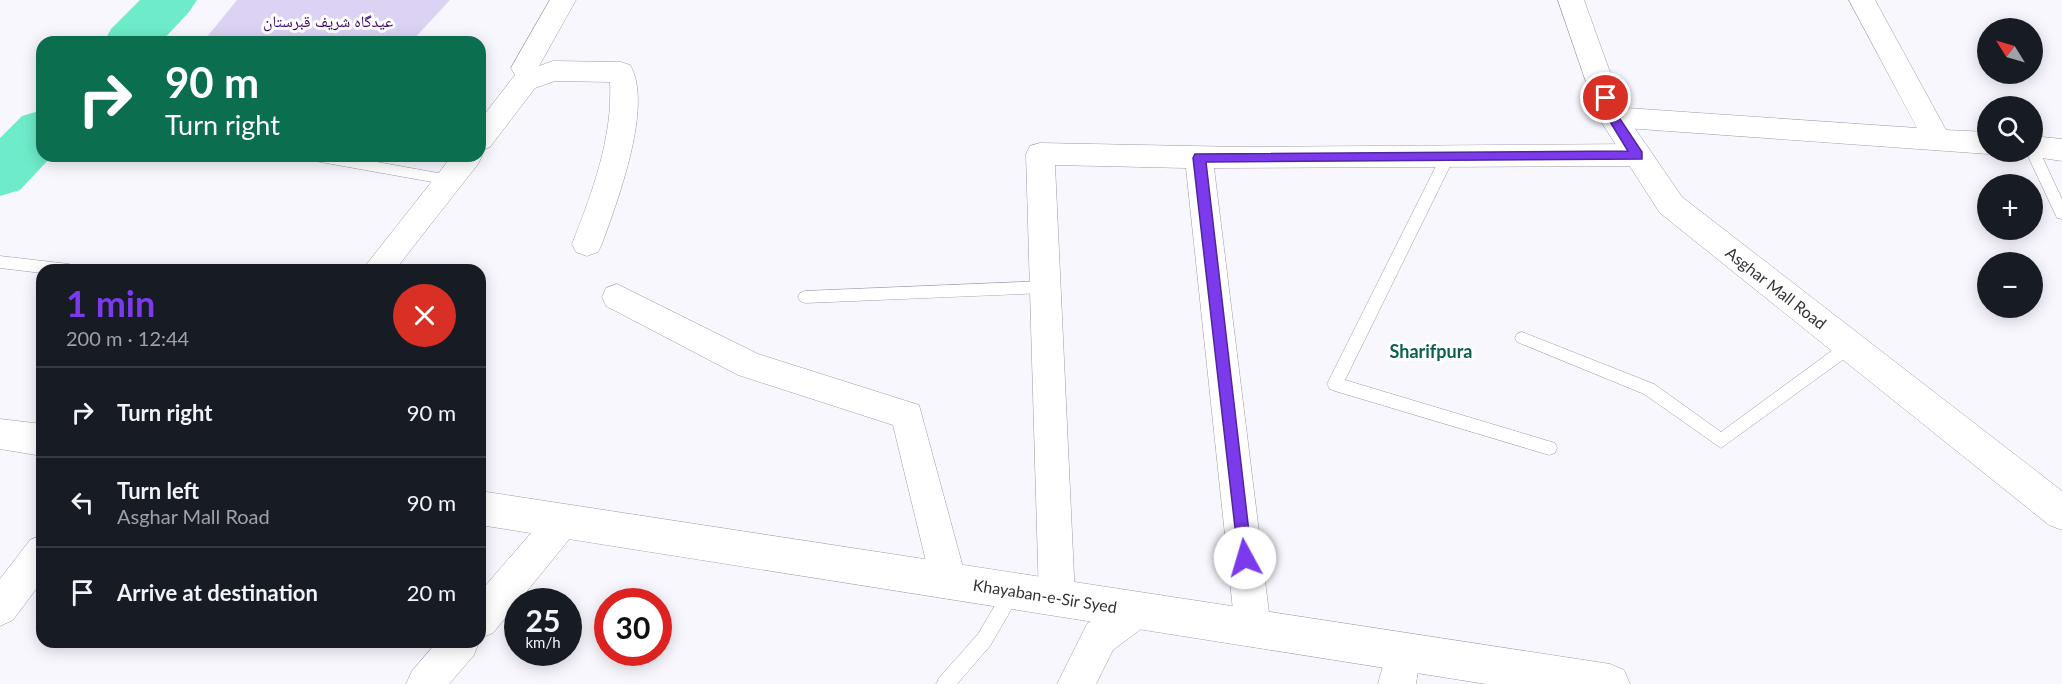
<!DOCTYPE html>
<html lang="en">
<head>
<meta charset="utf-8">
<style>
  :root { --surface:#171b24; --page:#20242c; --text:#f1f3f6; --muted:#9ea1a6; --line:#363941; --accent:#7c3aed }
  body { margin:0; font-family:Lato,"Noto Naskh Arabic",sans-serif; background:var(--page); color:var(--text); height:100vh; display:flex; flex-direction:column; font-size:22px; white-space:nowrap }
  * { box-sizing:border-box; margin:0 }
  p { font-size:20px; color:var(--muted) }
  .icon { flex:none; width:33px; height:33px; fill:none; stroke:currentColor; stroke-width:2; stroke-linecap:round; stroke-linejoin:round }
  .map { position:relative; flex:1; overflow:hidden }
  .side { position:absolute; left:36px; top:264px; width:450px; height:384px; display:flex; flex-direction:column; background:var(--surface); border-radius:18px; box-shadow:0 3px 15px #0003 }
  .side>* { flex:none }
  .hud { position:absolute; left:36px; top:36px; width:450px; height:126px; border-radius:18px; box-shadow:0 3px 15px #0003; background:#0b6e4f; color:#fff; overflow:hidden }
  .needle { width:39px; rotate:307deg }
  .fabs { position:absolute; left:1977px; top:18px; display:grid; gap:12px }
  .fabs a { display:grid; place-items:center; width:66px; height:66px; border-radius:50%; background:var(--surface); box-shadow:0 3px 15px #0003; font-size:30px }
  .speed { position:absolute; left:504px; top:588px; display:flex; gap:12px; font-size:30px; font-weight:700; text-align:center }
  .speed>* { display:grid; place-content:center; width:78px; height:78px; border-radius:50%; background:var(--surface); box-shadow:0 3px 15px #0003; line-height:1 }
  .speed small { font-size:15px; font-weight:400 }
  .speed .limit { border:9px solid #d22; background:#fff; color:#111 }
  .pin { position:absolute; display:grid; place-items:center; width:51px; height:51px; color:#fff; margin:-26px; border:3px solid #fff; border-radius:50%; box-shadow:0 2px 6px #0007 }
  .me { position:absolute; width:66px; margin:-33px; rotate:354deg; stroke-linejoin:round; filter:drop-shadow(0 0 4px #0008) }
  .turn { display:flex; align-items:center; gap:21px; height:126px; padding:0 30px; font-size:27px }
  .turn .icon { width:78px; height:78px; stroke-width:2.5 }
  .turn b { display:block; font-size:42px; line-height:51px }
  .round { display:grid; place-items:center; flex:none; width:63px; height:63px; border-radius:32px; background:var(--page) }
  .overview { display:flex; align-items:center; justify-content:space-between; height:102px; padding:0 30px }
  h1 { font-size:36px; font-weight:700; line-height:45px; color:var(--accent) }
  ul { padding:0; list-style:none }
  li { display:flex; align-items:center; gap:18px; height:90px; padding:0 30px; border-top:2px solid var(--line) }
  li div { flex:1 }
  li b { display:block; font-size:22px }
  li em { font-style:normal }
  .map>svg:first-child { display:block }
</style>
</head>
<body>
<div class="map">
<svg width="2062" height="684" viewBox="0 0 2062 684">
  <rect width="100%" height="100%" fill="#f9f7fe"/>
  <path fill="#dcd3f4" d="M237,0h213l-39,42 -205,-4z"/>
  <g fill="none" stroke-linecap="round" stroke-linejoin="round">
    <path fill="#6eecc9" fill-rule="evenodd" d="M140,0h57l-8,12 -28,30h-57l7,-13z
      M42,110v46h10l-32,34 -20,6v-58l22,-22z"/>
    <defs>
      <path id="service" d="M2032,145l7,5 23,49v20l-5,-1 -31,-66h6z
        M1448,151l7,5 -110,224 210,63 2,5 -2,5 -6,2 -214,-64 -5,-2 -3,-5 114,-228z
        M308,156h36l105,19 7,5 -7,5 -134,-24z
        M0,256l69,8 5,2 2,4h-34v3l-42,-5z
        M1045,281l5,2 2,4 -2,4 -5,2 -240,10 -5,-2 -2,-4 2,-4 5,-2z
        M1522,332l132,52 67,48 124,-91h10l3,5 -3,5 -134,97 -77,-54 -127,-52 -2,-4 2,-4z
        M1013,583l6,2 3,6 -32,55 -33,38h-21l3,-6 39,-44 29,-49z"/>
      <path id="minor" d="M550,0h26l-37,66 14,-5 68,1 9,3c24,40 -13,137 -28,179l-4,8 -11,4 -11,-4 -4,-8c20,-51 41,-106 38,-162l-55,-1 -20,7 -45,59 -10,4v-31l35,-45 -4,-7z
        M1849,0h26l71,130 42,2v20h7l-7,2 -376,-27 -10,-3 -4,-7 4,-7 10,-3 305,21z
        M2032,136l30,3v22l-40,-6 -2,-3h12z
        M1040,143l202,4 396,-3 10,3 4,8 -4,8 -10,3 -424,2 57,461 -5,13 -13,5 -13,-5 -5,-13 -49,-461 -131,-3 20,433 -5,12 -13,5 -13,-5 -5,-12 -13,-444 4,-8z
        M480,152l2,4 -4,8 -83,106h-33l90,-114h28z
        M617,284l141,70 161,51 48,177 -5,12 -13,5 -13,-5 -5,-12 -38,-157 -155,-50 -132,-69 -4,-9 4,-9z
        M563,505l12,5 5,11 -5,11 -82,101 -13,5v-46l71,-82z
        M42,535v46l-29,39 -13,6v-47l30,-39z
        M1136,593l13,6 5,12 -5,12 -36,27 -17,34h-39l30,-60 36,-25z
        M1403,634l13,5 5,13 -5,32h-38l12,-45z
        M437,642h42l-5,13 -25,29h-43l6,-13z"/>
      <path id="secondary" d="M1558,0h26l41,114 57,83 380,294v39l-13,-5 -389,-312 -62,-96z
        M0,419l42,5v32l-42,-7z
        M480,491l1130,173 14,6 6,14h-144l-1006,-159z"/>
    </defs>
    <use href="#service" stroke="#9d9aa6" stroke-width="1"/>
    <use href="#minor" stroke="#9d9aa6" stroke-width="1"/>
    <use href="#secondary" stroke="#9d9aa6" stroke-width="1"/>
    <use href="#service" fill="#fff" fill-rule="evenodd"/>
    <use href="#minor" fill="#fff" fill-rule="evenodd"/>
    <use href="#secondary" fill="#fff" fill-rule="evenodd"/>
  </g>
  <path fill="#7c3aed" stroke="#51269a" stroke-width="1.5" d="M1606,93l4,2 8,21 24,36v7l-436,3 46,396 -2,5 -5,2 -6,-2 -46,-405 2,-4 433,-3 -21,-34 -7,-19z"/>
  <g text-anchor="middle" stroke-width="6" stroke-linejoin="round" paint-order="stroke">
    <g font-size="16" fill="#370069" stroke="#fff">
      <text x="328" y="27">عیدگاہ شریف قبرستان</text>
    </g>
    <g font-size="16" fill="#323136" stroke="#fff">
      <text transform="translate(1776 288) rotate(38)" y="6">Asghar Mall Road</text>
      <text transform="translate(1045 596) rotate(9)" y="6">Khayaban-e-Sir Syed</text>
    </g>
    <g font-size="18" font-weight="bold" fill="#0c5f4d" stroke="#fff">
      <text x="1431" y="358">Sharifpura</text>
    </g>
  </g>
</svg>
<div class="fabs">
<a><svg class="needle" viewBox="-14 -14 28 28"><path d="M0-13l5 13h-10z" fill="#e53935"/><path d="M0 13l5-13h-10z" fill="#9ea1a6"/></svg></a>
<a><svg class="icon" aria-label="search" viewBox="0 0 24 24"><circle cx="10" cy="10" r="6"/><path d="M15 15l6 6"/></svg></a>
<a>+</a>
<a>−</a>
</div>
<div class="speed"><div>25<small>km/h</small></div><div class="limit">30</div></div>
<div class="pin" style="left:1606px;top:98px;background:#d93025"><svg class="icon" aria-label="arrive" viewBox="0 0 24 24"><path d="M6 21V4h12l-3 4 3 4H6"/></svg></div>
<svg class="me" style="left:1245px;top:558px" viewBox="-20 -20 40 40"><circle r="19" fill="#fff"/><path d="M0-13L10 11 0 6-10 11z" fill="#7c3aed"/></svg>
<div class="hud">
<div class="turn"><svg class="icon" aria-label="right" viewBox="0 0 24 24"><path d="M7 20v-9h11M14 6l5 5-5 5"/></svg><div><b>90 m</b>Turn right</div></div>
</div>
<section class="side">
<div class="overview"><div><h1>1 min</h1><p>200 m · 12:44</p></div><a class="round" style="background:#d93025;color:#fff"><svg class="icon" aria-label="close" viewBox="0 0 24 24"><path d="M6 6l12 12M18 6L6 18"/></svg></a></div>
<ul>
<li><svg class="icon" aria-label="right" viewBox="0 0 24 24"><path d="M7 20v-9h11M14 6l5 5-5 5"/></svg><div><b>Turn right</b></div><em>90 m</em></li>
<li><svg class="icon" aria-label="left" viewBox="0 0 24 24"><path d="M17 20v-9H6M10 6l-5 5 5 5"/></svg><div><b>Turn left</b><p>Asghar Mall Road</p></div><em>90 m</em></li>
<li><svg class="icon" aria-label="arrive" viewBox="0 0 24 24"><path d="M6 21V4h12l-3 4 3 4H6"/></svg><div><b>Arrive at destination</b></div><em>20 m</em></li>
</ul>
</section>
</div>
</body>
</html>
